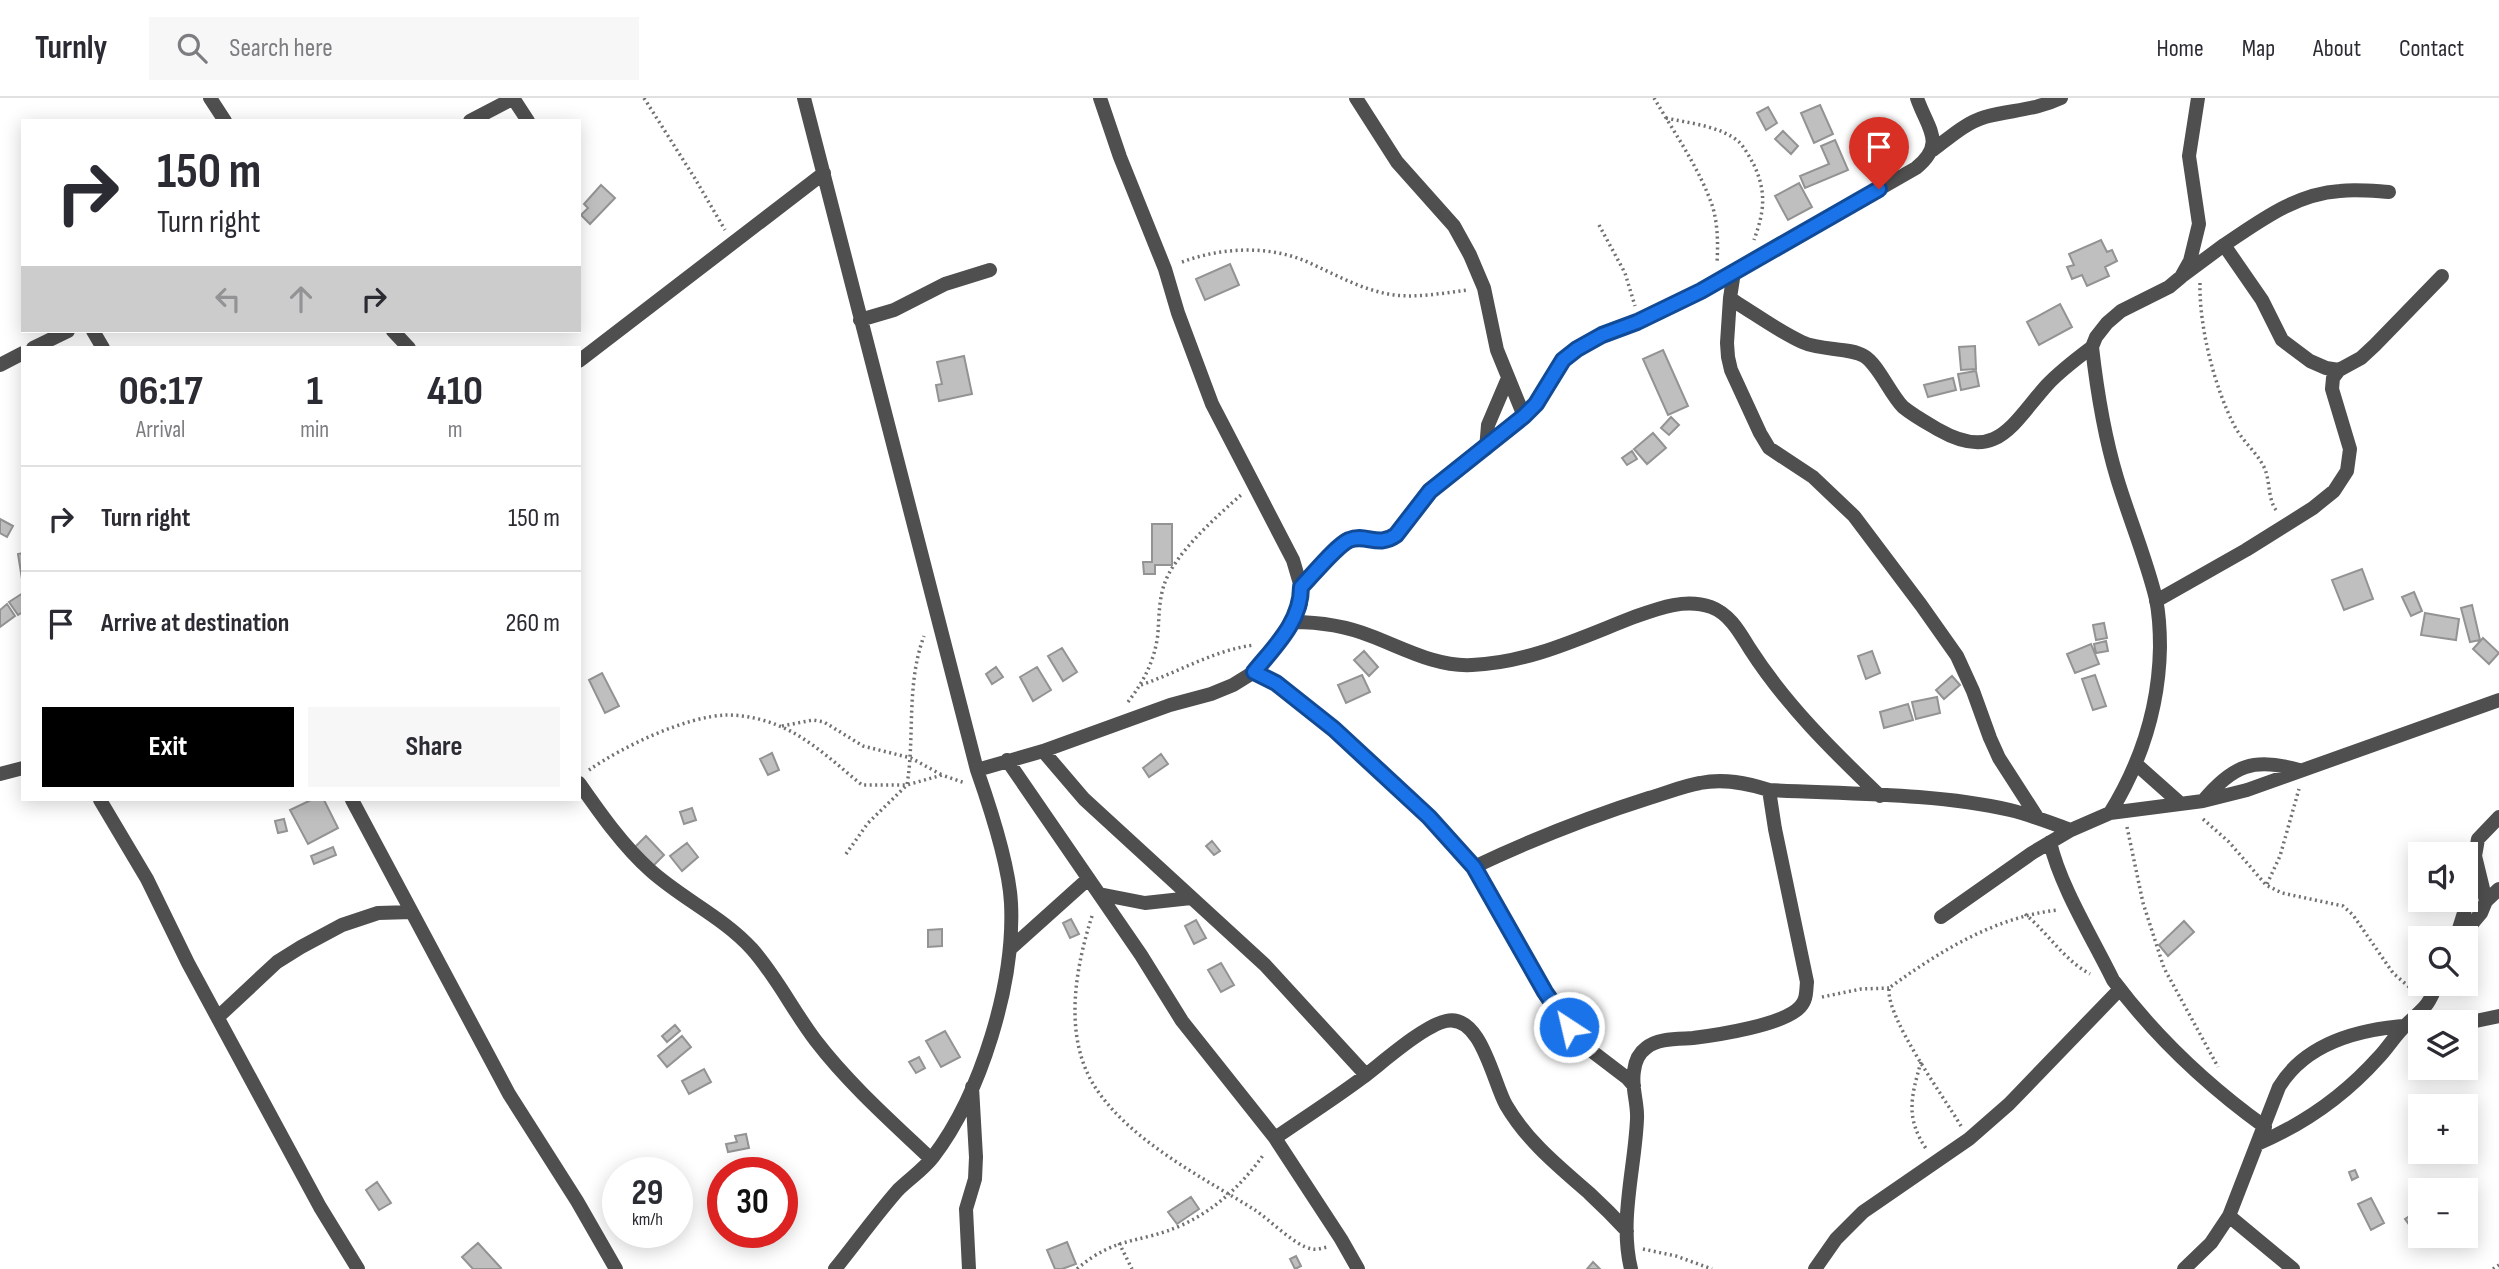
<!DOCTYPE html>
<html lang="en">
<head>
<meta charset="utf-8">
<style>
  :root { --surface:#fff; --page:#f7f7f7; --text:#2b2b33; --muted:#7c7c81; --line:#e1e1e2; --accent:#000 }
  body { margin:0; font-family:"Sofia Sans Condensed",sans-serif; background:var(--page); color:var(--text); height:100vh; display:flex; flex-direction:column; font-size:26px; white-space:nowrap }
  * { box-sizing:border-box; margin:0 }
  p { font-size:23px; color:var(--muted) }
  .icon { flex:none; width:38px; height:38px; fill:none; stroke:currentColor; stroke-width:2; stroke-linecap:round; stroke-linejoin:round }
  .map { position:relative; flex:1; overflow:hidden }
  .details { position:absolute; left:21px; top:248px; width:560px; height:455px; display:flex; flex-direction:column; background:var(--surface); border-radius:0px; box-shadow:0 4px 18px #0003 }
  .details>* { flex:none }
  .hud { position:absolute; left:21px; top:21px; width:560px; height:214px; border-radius:0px; box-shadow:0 4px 18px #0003; background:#fff; color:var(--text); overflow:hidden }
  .controls { position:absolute; left:2408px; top:744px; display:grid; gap:14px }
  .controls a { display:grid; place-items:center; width:70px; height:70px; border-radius:0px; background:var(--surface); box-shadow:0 4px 18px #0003; font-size:35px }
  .speed { position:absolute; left:602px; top:1059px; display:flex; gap:14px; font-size:35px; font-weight:700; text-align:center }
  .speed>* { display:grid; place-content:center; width:91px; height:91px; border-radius:50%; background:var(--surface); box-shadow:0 4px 18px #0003; line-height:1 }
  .speed small { font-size:18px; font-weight:400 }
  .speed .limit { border:10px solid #d22; background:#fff; color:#111 }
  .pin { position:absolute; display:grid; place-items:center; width:60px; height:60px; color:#fff; margin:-72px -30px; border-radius:50% 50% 50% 0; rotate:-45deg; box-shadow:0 0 7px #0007 }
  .pin .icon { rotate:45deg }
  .me { position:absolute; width:77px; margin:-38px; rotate:325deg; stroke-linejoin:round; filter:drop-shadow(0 0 5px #0008) }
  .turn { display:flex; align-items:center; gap:24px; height:147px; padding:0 21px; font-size:32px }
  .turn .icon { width:91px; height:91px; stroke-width:2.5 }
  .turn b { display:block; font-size:49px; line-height:60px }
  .lanes { display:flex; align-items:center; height:66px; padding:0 21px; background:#0003; justify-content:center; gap:35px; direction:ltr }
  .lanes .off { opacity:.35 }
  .eta { display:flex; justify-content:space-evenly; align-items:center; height:119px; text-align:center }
  .eta b { font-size:42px; font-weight:700; line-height:49px }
  .cta { display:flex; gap:14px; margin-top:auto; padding:14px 21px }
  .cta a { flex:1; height:80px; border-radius:0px; background:var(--accent); color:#fff; font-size:28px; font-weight:700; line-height:80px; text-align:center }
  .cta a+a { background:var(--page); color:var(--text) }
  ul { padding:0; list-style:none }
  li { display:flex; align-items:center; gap:21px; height:105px; padding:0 21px; border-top:2px solid var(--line) }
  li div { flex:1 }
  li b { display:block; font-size:26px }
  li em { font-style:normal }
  header { display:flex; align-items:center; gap:42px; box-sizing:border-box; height:98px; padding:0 35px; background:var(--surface); border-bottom:2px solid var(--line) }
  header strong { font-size:33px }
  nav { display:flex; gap:38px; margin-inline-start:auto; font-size:24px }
  .search { width:490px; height:63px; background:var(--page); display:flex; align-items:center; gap:18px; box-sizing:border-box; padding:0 24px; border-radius:0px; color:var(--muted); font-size:26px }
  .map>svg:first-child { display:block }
</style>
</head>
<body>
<header>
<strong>Turnly</strong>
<div class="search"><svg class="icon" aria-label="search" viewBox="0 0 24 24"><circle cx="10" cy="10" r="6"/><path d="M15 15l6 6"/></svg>Search here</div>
<nav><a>Home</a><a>Map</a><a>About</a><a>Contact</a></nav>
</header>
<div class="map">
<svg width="2499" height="1171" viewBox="0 0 2499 1171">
  <rect width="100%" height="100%" fill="#fff"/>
  <path fill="#bfbfbf" stroke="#939393" stroke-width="2" d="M1820,7l13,29 -19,9 -13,-30z
    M1768,9l9,16 -11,7 -9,-17z
    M1783,33l15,15 -7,8 -16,-15z
    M1835,42l13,30 -43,18 -5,-12 29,-12 -8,-18z
    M1799,85l13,24 -24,13 -13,-24z
    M601,87l14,13 -25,26 -9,-9 7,-7 -4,-4z
    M2101,142l6,12 5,-2 5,11 -12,6 4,9 -22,10 -5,-11 -10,4 -5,-12 7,-2 -5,-11z
    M1230,166l9,21 -34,15 -9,-21z
    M2060,206l12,23 -33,18 -12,-23z
    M1975,248l1,23 -15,1 -2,-23z
    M1663,252l25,56 -20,9 -25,-56z
    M964,258l8,38 -33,7 -3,-16 6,-1 -5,-22z
    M1976,273l3,15 -18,4 -3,-16z
    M1953,280l3,12 -28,7 -4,-12z
    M1671,319l8,8 -10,10 -8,-7z
    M1653,335l13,15 -19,16 -13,-15z
    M1632,353l5,8 -10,6 -5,-7z
    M0,421l13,7 -6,11 -7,-4z
    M1152,426h20v41h-17v9h-11l-1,-12h9z
    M23,455v26h-1l-4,-25z
    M2362,471l11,30 -29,11 -12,-30z
    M2414,494l8,19 -11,5 -9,-19z
    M23,495v19l-5,3 -9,-13z
    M7,506l8,12 -15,11v-17z
    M2472,507l8,35 -10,2 -9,-34z
    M2425,515l34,6 -3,21 -35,-5z
    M2104,525l3,15 -11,2 -3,-15z
    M2483,540l16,15 -10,11 -16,-15z
    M2106,543l2,10 -12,2 -2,-9z
    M2091,546l8,20 -24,9 -8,-19z
    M1062,550l15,24 -14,9 -15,-25z
    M1364,553l14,16 -9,9 -15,-16z
    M1872,553l8,22 -14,6 -8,-23z
    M996,569l7,10 -11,7 -6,-10z
    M1037,569l14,23 -18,11 -13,-24z
    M602,575l17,33 -14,7 -16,-33z
    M1362,577l8,17 -24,11 -8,-18z
    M2095,577l11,31 -13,4 -11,-31z
    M1952,578l8,9 -16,14 -8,-9z
    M1937,599l3,16 -24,6 -4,-17z
    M1908,606l5,16 -29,8 -4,-16z
    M772,655l7,17 -11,5 -8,-16z
    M1161,656l7,10 -19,13 -6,-9z
    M311,702h13l14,28 -30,16 -18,-34z
    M692,710l4,12 -12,4 -4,-12z
    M284,721l3,12 -9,2 -3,-12z
    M646,738l18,19 -11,11 -18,-19z
    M1212,743l8,10 -6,4 -8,-9z
    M687,745l11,14 -16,14 -12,-15z
    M333,749l3,8 -22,9 -3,-8z
    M1071,821l8,15 -9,4 -7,-15z
    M1196,822l10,18 -12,6 -9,-18z
    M2184,823l10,11 -26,24 -9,-11z
    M942,831v17l-14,1v-17z
    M1221,865l13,22 -13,7 -13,-22z
    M675,927l5,6 -13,11 -5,-6z
    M945,933l15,26 -19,10 -15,-26z
    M682,938l9,11 -24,20 -9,-11z
    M919,959l6,11 -9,5 -7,-11z
    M704,971l7,13 -22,12 -7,-13z
    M746,1036l3,14 -21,4 -2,-8 11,-2 -2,-6z
    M2355,1072l3,7 -6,3 -3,-8z
    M377,1084l14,21 -12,7 -13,-20z
    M1191,1099l8,12 -22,15 -9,-12z
    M2371,1100l13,25 -13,7 -13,-26z
    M2420,1111v16l-7,5 -8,-11z
    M1067,1144l9,22 -14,5h-7l-8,-19z
    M478,1145l23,25 -2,1h-26l-11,-12z
    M1296,1158l5,10 -6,3 -5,-10z
    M1593,1164l7,7h-13z"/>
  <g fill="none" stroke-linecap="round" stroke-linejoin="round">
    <path stroke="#717171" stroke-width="3.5" stroke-dasharray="2 3.5" stroke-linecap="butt" d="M644,0l50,79 31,53
      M1654,0c20,34 47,73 59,110 5,18 5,37 4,55
      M1666,20c22,5 55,8 73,24 6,6 11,16 15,23 13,28 10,47 0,75
      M1599,127l26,48 10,33
      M1182,164c38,-14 82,-17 121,-2 28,12 54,28 85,34 26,5 54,-1 80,-4
      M2200,185c-1,43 14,103 34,142 8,16 23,27 31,44 5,13 3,30 11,41
      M1141,587c38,-13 73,-35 113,-40
      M1128,604c16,-21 27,-42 30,-69 1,-16 1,-33 6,-48 10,-31 53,-69 77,-90
      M782,628l31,-6 11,2 39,24 48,12 31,17
      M589,672c33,-23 97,-54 138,-55 25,0 51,8 72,21 23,14 42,32 63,49h45l35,-10 23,8
      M2203,721l26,23 37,43 16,8 61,13 10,9 40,58 23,20
      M2127,729l16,76 21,65 54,99
      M846,756l22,-31 39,-38c8,-49 -1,-101 17,-149
      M2267,786l13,-28 19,-67
      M2025,816c23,19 39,46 65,60
      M1092,818c-17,53 -29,121 3,171 35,54 107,90 160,123 15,10 40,36 57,39 5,1 10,-1 15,-2
      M1822,899l39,-8 28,-1
      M1921,964c-10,35 -16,56 6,88
      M1961,1028c-17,-29 -75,-108 -72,-138 51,-37 106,-71 169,-78
      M1119,1145l13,26
      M1643,1151l33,7 36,13
      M1077,1171c39,-34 64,-25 105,-44 33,-15 61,-41 82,-71
      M2493,1171l6,-4"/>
    <path stroke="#4f4f4f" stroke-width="14" d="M210,0l15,23
      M513,0l15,23
      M804,0l173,672c13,37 32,94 34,133 4,80 -30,191 -78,254 -10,13 -24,22 -35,33 -22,25 -42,53 -63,79
      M1356,0l41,64 57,64 16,29 14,33 13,62 27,66
      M470,23l44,-23
      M1933,52c16,-12 32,-27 52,-33 26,-7 51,-7 76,-19
      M2224,147c36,-24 71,-51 116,-54 16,-2 33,0 49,1
      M1734,174l-4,26 7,5c21,13 43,29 65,39 19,9 47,5 62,14 14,8 26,38 39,51 11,9 24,16 36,23 58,33 73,-6 108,-45 13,-14 29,-26 45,-38
      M2182,178l42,-31 38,55 20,40 28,21 16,7 13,2
      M1730,200l-3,45 1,14 3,13 29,63 9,15 44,29 41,39 67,89 36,51 16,35 17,47 9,20 38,59
      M860,222l34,-10 51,-26 45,-14
      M93,233l10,17
      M393,233l16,17
      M33,250l35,-17
      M579,263l245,-188
      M0,267l23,-12
      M1486,351l2,-24 20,-47
      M1301,489c11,-11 35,-41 48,-47 17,-7 29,8 48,-5l33,-44 94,-75 12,-12 27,-43 14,-12 25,-14 35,-13 64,-31 215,-123c31,-25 11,-40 1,-70
      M2156,503l90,-51 67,-42 21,-17 13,-20 3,-22 -18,-60 1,-11 6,-8 22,-12 14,-13 67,-69
      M1293,524c27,0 53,4 78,14 32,12 65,31 101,29 57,-2 110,-28 162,-48 25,-9 51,-19 77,-10 19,7 29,26 39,42 36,56 82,101 130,147
      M1254,574l22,11 57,46 95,88 46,50 71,125 24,35 16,19 42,32 7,8
      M1043,653l41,48 181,166 101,110
      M1007,662l134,195 41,66 93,117 66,101 17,30
      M2136,666l45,40
      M977,672l66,-19 127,-46 41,-11 22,-9 21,-13 39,-50 8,-19v-16l-8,-27 -81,-156 -34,-91 -13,-44 -45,-112 -20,-59
      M0,676l23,-6
      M579,685c21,30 44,63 71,87 32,29 73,47 102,79 25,28 41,62 64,92 33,43 76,81 115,118
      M100,702l47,79 41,84 132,244 38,62
      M352,702l157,294 68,107 39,68
      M2203,703c30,-36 51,-44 96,-31
      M2110,715c32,-52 49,-105 50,-166 0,-15 -1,-33 -4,-48 -10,-41 -27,-81 -39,-121 -13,-43 -20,-87 -25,-131l4,-10 11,-14 14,-12 48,-24 12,-10 9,-16 9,-37 -10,-68 9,-58
      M2050,744c10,44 43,97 63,138 42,56 95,106 152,147
      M1474,769c57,-27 115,-50 175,-69 17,-5 34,-12 51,-15 24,-5 47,0 69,7 77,4 167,3 241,20 21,5 41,13 61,20
      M1099,796l46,9 46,-5
      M2486,803l13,-12
      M1941,819l91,-64 39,-23 39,-17 93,-12 44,-11 252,-90
      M2456,840l13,-41 5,-32
      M2460,840l21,-25 5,-12 -11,-45 3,-17 21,-22
      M1010,851l78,-70
      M218,919l59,-55 24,-15 41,-22 36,-12 34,-1
      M2466,925l33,-7
      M1275,1040c29,-20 59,-39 87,-60 20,-15 61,-52 84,-57 35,-8 47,61 60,84 21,36 52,61 83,88 13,12 26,25 38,38
      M2257,1046c47,-20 87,-48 121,-86 10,-10 17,-23 28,-33 18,-18 21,-16 31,-41
      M2229,1118l64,53
      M969,1171l-3,-60 9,-30 1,-22 -4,-70
      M1631,1171c-12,-49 4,-101 6,-150 1,-16 -6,-32 -3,-48 1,-9 5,-18 12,-23 11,-10 32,-9 47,-10 24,-3 91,-13 107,-31 7,-7 6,-16 7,-25l-32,-153 -6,-39
      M1815,1171l21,-30 27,-27 106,-73 40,-35 111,-115
      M2184,1171l27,-26 18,-27 50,-129c29,-48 88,-60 141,-62"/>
  </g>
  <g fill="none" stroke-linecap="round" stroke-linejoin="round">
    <defs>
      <path id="route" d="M1569,929l-24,-35 -71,-125 -45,-50 -95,-88 -58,-46 -22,-11c21,-26 47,-50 47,-85 11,-11 35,-41 48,-47 17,-7 29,8 47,-5l34,-44 94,-75 12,-12 27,-44 14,-11 25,-14 35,-13 64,-31 178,-102"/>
    </defs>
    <use href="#route" stroke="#114b97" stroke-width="18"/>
    <use href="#route" stroke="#1a73e8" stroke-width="12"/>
  </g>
</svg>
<div class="controls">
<a><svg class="icon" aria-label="sound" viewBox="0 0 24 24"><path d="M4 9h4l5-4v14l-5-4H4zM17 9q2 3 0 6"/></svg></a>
<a><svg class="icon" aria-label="search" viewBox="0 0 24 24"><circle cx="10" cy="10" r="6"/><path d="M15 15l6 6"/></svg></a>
<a><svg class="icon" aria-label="layers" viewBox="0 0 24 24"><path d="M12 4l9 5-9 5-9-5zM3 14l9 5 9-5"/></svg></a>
<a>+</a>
<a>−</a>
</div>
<div class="speed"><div>29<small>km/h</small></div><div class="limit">30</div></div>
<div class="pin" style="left:1879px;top:91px;background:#d93025"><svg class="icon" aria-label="arrive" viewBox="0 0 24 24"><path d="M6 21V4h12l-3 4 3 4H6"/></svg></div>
<svg class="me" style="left:1569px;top:929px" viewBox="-20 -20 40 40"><circle r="17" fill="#1a73e8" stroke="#fff" stroke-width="3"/><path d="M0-11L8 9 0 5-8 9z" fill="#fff"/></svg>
<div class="hud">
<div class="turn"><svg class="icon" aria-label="right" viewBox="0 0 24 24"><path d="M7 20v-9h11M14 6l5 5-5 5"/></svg><div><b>150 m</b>Turn right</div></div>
<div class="lanes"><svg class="icon off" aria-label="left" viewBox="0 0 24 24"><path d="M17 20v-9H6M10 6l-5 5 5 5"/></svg><svg class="icon off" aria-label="ahead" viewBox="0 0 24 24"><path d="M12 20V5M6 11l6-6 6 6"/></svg><svg class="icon" aria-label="right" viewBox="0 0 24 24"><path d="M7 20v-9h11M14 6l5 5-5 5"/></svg></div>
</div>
<section class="details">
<div class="eta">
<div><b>06:17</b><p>Arrival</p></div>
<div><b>1</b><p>min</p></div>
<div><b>410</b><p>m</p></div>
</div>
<ul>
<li><svg class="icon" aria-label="right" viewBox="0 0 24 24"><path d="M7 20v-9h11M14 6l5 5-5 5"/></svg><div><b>Turn right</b></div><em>150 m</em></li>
<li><svg class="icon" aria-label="arrive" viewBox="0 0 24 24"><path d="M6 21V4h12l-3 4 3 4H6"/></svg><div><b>Arrive at destination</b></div><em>260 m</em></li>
</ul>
<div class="cta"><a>Exit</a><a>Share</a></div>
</section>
</div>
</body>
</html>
